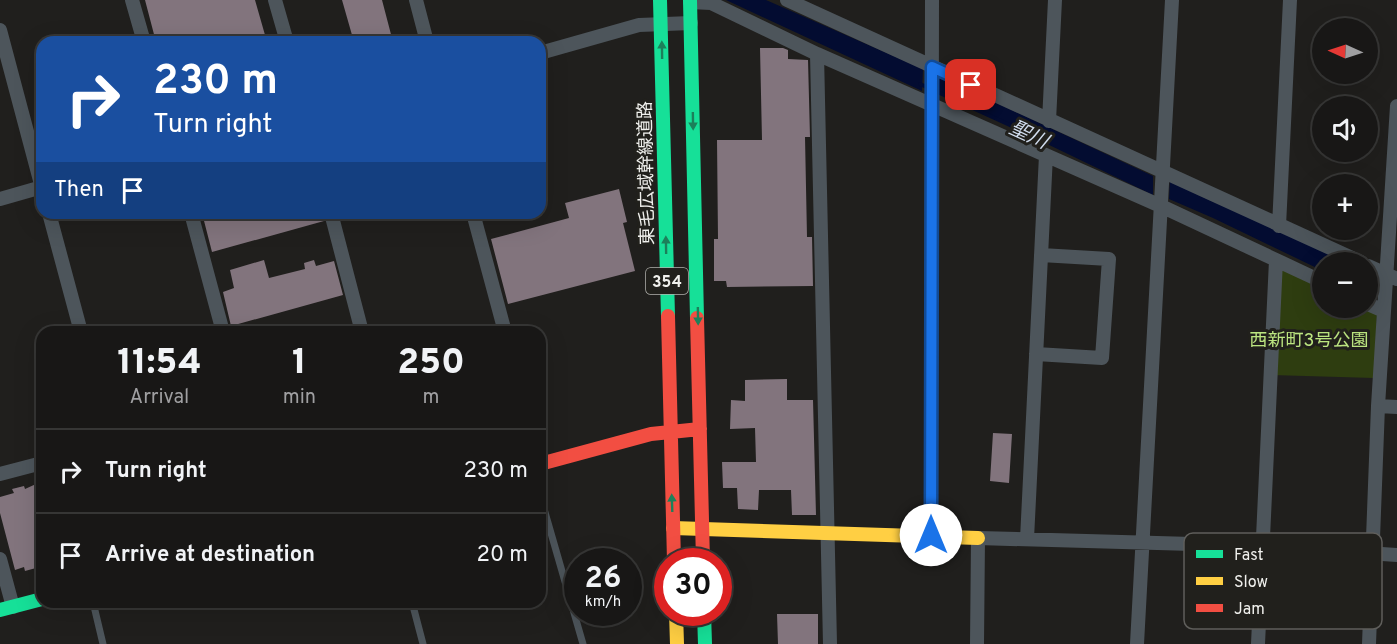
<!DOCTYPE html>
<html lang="en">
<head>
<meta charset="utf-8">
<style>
  :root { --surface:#181716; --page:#21201f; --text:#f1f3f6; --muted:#9f9fa1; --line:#363635 }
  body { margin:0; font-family:Overpass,"Noto Sans JP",sans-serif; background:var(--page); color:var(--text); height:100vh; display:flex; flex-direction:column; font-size:22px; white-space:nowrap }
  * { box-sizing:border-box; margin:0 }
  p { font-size:20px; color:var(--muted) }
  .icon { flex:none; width:33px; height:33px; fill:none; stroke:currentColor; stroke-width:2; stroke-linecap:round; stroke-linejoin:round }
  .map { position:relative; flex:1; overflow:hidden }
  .side { position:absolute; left:36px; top:326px; width:510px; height:282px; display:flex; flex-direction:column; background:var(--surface); border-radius:18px; box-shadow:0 6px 24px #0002,0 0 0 2px var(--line) }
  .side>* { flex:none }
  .guide { position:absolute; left:36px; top:36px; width:510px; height:183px; border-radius:18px; box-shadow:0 6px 24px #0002,0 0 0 2px var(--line); background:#1a4fa0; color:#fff; overflow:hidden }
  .needle { width:39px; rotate:273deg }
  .fabs { position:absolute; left:1312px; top:18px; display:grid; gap:12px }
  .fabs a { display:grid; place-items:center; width:66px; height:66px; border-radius:50%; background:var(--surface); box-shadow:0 6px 24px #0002,0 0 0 2px var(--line); font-size:30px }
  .speed { position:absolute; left:564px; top:548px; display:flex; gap:12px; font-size:30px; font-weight:700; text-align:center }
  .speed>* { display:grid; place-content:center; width:78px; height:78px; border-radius:50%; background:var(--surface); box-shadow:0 6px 24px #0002,0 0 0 2px var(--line); line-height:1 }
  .speed small { font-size:15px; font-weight:400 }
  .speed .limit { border:9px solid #d22; background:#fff; color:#111 }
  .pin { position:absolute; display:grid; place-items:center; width:51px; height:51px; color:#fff; margin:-26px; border-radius:12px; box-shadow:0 3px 9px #0006 }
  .me { position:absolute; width:66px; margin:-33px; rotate:0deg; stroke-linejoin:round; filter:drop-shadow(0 0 4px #0008) }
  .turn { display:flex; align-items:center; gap:21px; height:126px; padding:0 18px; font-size:27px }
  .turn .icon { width:78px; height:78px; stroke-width:2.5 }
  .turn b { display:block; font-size:42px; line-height:51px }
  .then { display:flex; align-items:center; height:57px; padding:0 18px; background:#0003; gap:12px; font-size:22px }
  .eta { display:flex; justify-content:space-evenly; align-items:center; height:102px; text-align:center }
  .eta b { font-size:36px; font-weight:800; line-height:42px }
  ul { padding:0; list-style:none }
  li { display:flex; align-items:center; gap:18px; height:84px; padding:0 18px; border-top:2px solid var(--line) }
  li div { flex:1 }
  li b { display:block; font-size:22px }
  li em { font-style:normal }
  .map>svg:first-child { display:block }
</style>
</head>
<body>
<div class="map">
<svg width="1397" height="644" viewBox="0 0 1397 644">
  <rect width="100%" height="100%" fill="#201f1d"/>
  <path fill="#2e3d10" d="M1276,265l47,23v20h42l12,5 -3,65 -103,-3z"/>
  <path fill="#030c31" d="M726,0h40l157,69 -1,22z
    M939,76l214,100v19l-214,-103z
    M1170,180l28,15 151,67h-26v9l-110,-53 -44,-19z"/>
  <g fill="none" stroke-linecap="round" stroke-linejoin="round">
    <path stroke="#030c31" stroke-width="4" d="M920,84l92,42"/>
  </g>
  <path fill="#82747d" d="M145,0h110l12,42h-111z
    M342,0h40l11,42h-39z
    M760,48h23l5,2v9l20,1 2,77h-5l2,100h5l1,49 -86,1 -1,-6h-12v-42h4l-1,-99h45z
    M619,189l8,33 -4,1 12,48 -127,33 -17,-65 78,-21 -4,-15z
    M202,213h120l2,8 -112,31z
    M264,260l5,18 36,-9 -1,-6 10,-3 2,6 18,-5 9,34 -112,31 -8,-34 11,-4 -4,-18z
    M787,379v21h26l3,115h-24l-1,-25h-32l-1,20 -20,-1 -1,-21h-14l-1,-26h34l-1,-34 -25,1 1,-29 14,1v-21z
    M993,433l19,1 -3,49 -19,-2z
    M36,484l6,22v57l-7,2 1,3 -11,3 -1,-4 -9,3 -15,-57v-16l14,-4 -2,-4 12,-3 1,3z
    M777,614h41v30h-40z"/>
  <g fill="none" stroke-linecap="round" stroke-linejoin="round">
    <path stroke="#4d555b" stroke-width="7" d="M540,495l43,149
      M93,602l10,42
      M412,602l11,42"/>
    <path stroke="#4d555b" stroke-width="14" d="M132,0l12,42
      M275,0l12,42
      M416,0l11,42
      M787,0l574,262
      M690,2l21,1 106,51 346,153 160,75
      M0,30l42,158
      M540,53l99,-28 52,-2
      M817,54l13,590
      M1049,121l6,-121
      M0,199l42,-12
      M49,213l32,119
      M191,213l32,119
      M331,213l31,119
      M473,213l32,119
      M1279,226l11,-226
      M1368,266l29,13
      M1368,304l16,7
      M1036,354l66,4 7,-99 -68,-4
      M1378,406l19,1
      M0,474l42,-11
      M931,535l1,-535
      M1027,539l19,-384
      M0,559l13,48
      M977,644l1,-106 285,8 134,9
      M1137,644l35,-644
      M1258,644l18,-384
      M1369,644l9,-238 19,-300"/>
    <path stroke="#16e098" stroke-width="14" d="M660,0l8,316
      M690,0l7,318
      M0,610l42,-11
      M704,612l1,32"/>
    <path stroke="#ffcf43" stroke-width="14" d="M673,528l305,10
      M676,612l1,32"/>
    <path stroke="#f24e42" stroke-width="14" d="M668,316l6,245
      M697,318l6,243
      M540,464l111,-30 49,-5"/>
  </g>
  <defs><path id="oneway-solid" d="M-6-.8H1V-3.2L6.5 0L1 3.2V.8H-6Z" transform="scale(1.5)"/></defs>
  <g fill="#1c805a">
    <use href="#oneway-solid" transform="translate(662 50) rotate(-91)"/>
    <use href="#oneway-solid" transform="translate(693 121) rotate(89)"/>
    <use href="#oneway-solid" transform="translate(666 245) rotate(-91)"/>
    <use href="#oneway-solid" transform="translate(698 316) rotate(89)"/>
    <use href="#oneway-solid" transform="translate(672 503) rotate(-92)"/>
  </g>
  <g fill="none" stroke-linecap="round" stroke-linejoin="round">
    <defs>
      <path id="route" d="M931,535l1,-468 39,18"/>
    </defs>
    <use href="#route" stroke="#114b97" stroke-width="15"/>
    <use href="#route" stroke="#1a73e8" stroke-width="10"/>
  </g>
  <g text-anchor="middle" stroke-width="6" stroke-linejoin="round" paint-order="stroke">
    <rect fill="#21201c" stroke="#b2b2ae" stroke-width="1.5" x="646" y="268" width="42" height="26" rx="4.5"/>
    <g font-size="16" font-weight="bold" fill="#f0f0ed">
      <text x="667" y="287">354</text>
    </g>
    <g font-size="18" fill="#f0f0ed" stroke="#21201c">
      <text transform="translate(646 173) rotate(-91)" y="6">東毛広域幹線道路</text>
    </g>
    <g font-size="18" fill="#bce580" stroke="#21201c">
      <text x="1309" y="346">西新町3号公園</text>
    </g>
    <g font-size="20" font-style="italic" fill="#d0dced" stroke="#21201c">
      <text transform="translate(1029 134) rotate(25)" y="7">聖川</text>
    </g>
  </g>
  <rect x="1184" y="533" width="198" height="96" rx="9" fill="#21201c" stroke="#5f5e5b" stroke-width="1.5"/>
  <rect x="1196" y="550" width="27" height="8" fill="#16e098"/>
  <rect x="1196" y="577" width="27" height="8" fill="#ffcf43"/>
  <rect x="1196" y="604" width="27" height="8" fill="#f24e42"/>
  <g font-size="16" fill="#f0f0ed">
    <text x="1234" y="560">Fast</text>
    <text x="1234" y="587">Slow</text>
    <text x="1234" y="614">Jam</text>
  </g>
</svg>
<div class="fabs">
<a><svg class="needle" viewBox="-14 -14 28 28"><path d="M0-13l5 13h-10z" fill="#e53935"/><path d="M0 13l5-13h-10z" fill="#9f9fa1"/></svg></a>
<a><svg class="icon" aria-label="sound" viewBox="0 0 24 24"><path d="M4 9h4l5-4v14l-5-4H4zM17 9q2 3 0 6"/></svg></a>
<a>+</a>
<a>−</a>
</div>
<div class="speed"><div>26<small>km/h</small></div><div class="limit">30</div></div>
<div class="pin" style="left:971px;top:85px;background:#d93025"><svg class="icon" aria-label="arrive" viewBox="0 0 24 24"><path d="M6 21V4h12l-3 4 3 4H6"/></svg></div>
<svg class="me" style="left:931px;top:535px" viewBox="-20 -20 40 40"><circle r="19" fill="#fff"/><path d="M0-13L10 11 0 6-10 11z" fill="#1a73e8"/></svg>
<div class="guide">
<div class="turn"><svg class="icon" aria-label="right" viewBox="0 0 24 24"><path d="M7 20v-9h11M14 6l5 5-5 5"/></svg><div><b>230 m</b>Turn right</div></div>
<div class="then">Then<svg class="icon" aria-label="arrive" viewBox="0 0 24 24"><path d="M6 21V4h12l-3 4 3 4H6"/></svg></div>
</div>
<section class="side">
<div class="eta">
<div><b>11:54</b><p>Arrival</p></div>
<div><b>1</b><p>min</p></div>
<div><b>250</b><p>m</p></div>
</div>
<ul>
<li><svg class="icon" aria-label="right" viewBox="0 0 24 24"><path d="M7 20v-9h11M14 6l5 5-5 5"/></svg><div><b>Turn right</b></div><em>230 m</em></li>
<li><svg class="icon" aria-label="arrive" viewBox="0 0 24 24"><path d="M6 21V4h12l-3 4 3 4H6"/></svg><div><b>Arrive at destination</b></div><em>20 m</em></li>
</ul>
</section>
</div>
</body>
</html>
